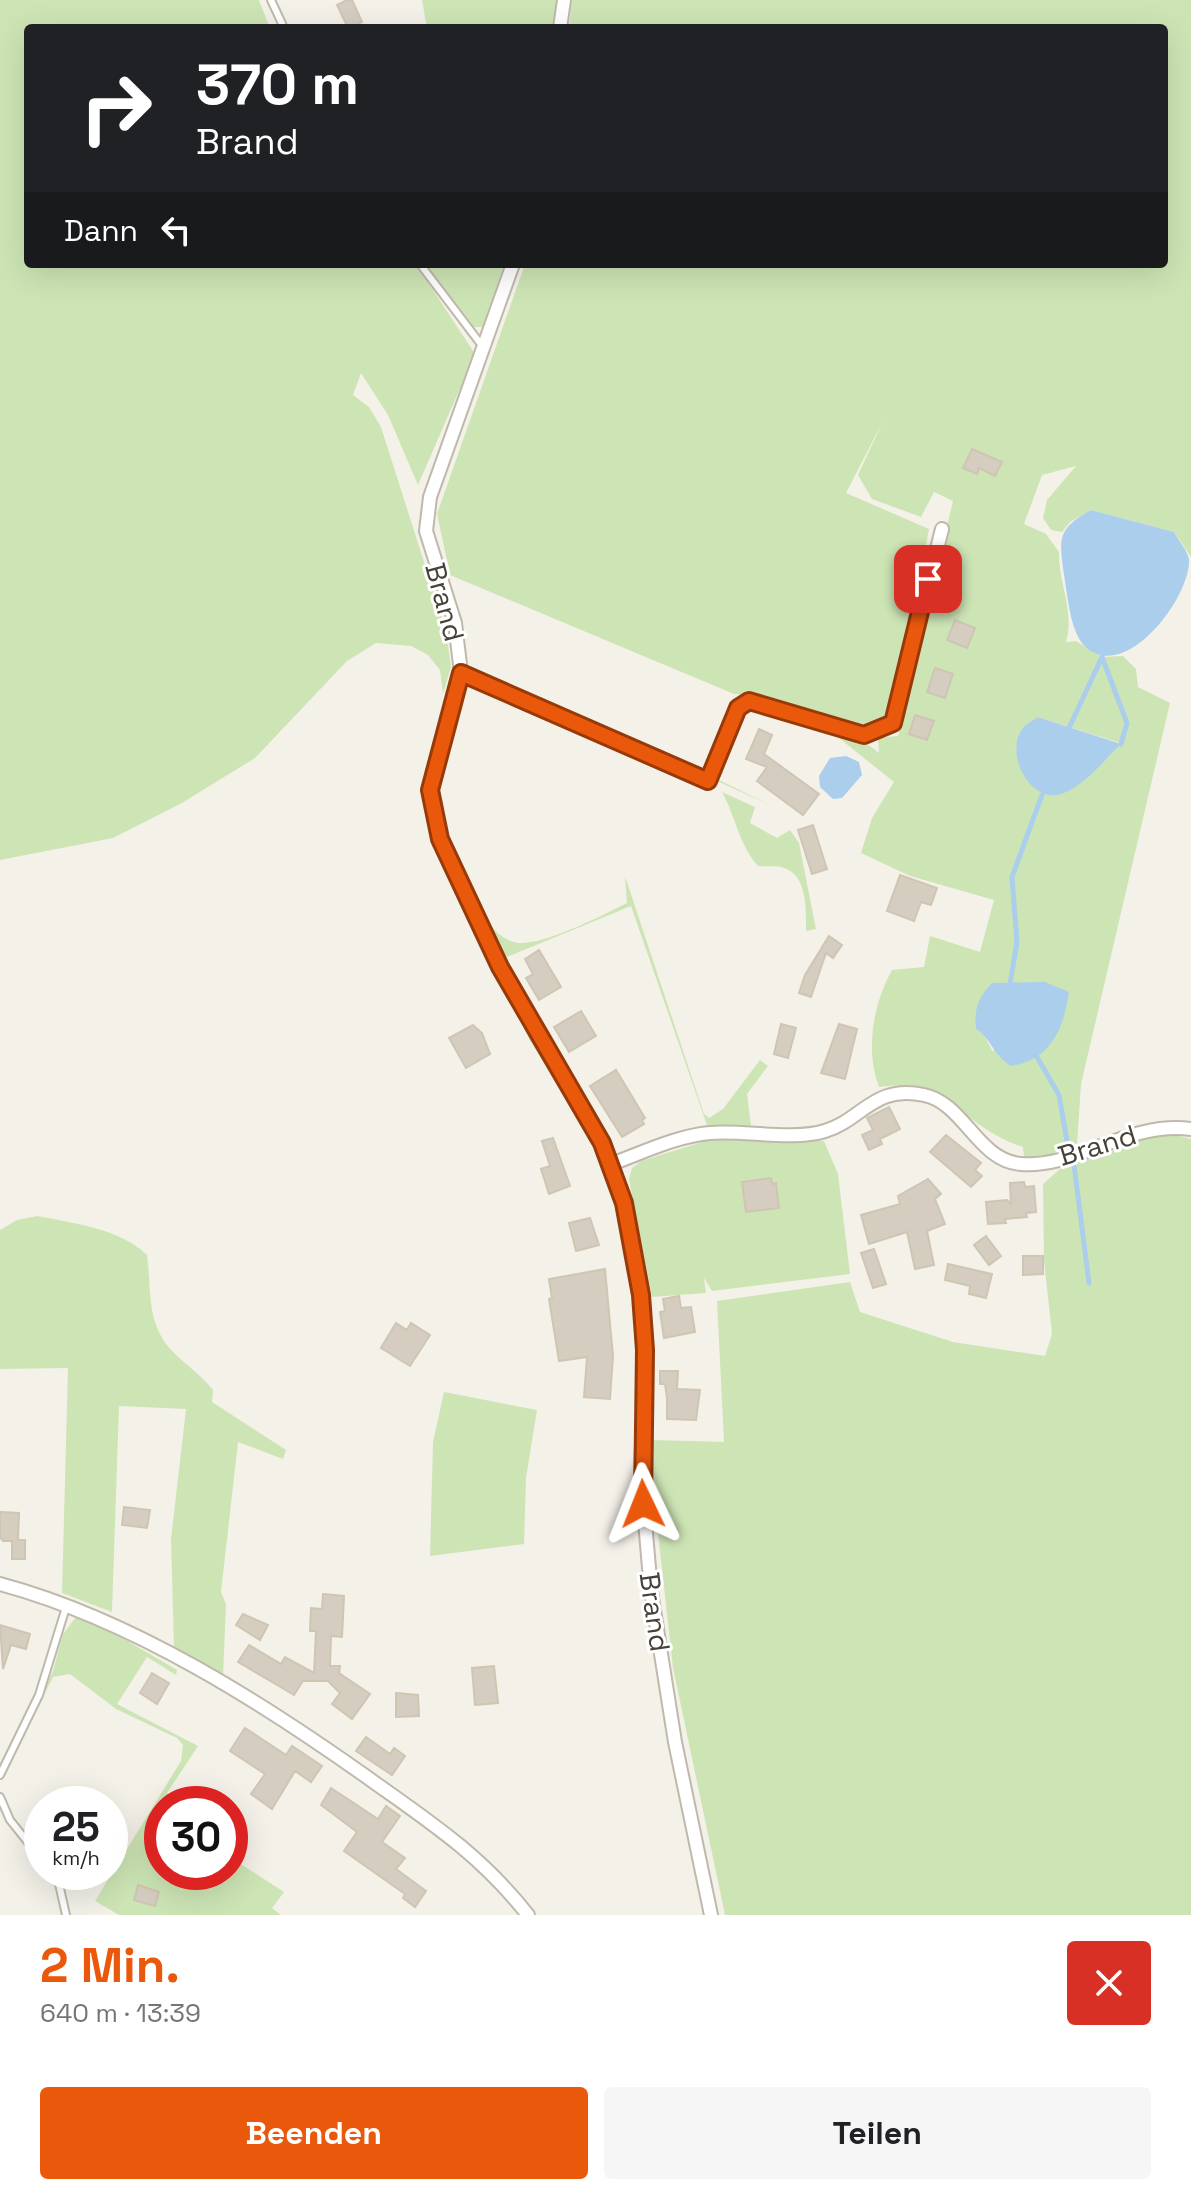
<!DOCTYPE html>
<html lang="de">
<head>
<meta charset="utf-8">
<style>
  :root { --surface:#fff; --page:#f6f6f6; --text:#202124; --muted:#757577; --accent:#ea580c }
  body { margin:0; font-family:"Space Grotesk",sans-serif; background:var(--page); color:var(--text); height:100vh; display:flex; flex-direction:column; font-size:30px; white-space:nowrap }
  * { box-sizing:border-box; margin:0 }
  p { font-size:26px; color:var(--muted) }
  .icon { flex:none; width:44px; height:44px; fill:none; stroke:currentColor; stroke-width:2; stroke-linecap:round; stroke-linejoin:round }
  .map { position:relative; height:1915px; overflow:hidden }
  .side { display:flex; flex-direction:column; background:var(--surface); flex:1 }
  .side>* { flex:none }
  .banner { position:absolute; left:24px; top:24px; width:1144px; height:244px; border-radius:8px; box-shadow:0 8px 32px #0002; background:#202124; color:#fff; overflow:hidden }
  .speed { position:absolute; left:24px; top:1786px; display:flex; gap:16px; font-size:40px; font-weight:700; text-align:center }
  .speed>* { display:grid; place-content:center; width:104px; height:104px; border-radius:50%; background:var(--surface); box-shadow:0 8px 32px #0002; line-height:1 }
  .speed small { font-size:20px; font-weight:400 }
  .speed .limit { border:12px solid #d22; background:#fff; color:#111 }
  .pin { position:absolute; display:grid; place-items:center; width:68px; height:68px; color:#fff; margin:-34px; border-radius:16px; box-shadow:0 4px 12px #0006 }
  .me { position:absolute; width:88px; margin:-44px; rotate:358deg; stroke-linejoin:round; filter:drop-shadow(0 0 6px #0008) }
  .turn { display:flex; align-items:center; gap:28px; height:168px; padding:0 40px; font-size:36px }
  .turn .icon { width:104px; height:104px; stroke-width:2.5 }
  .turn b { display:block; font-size:56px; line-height:68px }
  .then { display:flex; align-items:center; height:76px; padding:0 40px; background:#0003; gap:16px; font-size:30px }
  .round { display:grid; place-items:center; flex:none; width:84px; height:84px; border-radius:8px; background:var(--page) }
  .summary { display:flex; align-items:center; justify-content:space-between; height:136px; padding:0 40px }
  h1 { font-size:48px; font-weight:600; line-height:60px; color:var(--accent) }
  .action { display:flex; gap:16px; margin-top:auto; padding:16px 40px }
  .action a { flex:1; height:92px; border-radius:8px; background:var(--accent); color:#fff; font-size:32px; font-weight:600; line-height:92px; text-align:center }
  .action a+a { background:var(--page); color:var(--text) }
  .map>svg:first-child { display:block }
</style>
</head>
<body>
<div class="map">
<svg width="1191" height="1915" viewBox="0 0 1191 1915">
  <rect width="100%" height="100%" fill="#f4f1e9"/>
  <path fill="#cde5b5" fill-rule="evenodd" d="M0,0h259l11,28h-242v236h388l59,90 -57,131 -30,-70 -27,-42 -8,22 16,12 12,20 65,204 5,36 -8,27 -3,-24 -12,-15 -17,-9 -35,-3 -29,18 -92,97 -73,45 -69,35 -113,22z
    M422,0h137l-5,28h-127z
    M572,0h619v557l-17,-25 -83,-22 -21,12 -8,10 -11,-2 -8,-12 4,-18 29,-34 -34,9 -18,49 22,10 13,18c-1,30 16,60 7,90l10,-1 26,16 21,-1 13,13 2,18 32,16 -89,381 -4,61 -38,13h-15l-1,-11c-60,-19 -76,-70 -144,-60 -14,-36 -6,-83 13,-117l32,-3 6,-31 50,16 14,-52 -84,-24 -49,-23 11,-35 22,-36 -55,-44 -91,-29 -29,71 49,24 -51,-23 24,-67 11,-9c42,12 94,20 127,48l-1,-15 20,-2 55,-235 -19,-9 -13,25 -49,-18 -14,-24 25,-54 -37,72 83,36 -38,191 -34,12 -97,-36 -26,-2 -284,-119 -13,-61 88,-250h639v-236h-595zM1038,717l82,26v1l-105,5zM992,983l18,1 -17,68 -10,-19z
    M422,264h82l-21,63h-13z
    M722,792l33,15 -5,16 27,15 13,-8 9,13 17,86 -10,2c0,-19 2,-56 -22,-63 -7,-3 -18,-1 -26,-2 -19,-21 -23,-51 -36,-74z
    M625,876l79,238 5,4 14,-9 37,-49 8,6 -21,28 4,32 4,1 -47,1 -77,-222 -129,53 -16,-31 5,-2c9,10 19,18 33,17 27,-2 78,-27 103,-40z
    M1172,1134l19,5v776h-466l-52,-247 -20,-180 -1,-48 72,2 -7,-141 133,-19 10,30 93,30 92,14 7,-22 -8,-73 -1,-77 34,-30 66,-19z
    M718,1137l106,4 14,33 12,100 -138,17 -8,-13 2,15 -54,4 -23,-118 3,-11 9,-7z
    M37,1216c36,7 84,13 110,39 4,27 0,56 14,81 11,21 37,34 52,54l-1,12 74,48 -3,9 -45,-17 -17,150 5,12 -3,73 -49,-29 -3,-109 15,-130 -67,-3 -7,206 -50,-19 6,-225 -68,1v-139l17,-10z
    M444,1392l93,18 -11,68 -2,66 -94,12 3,-114z
    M76,1617l31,12 70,41 -1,5 -29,-18 -30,47 81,42 -31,47 15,11h-20v68h68v-15l54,35 -12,16 9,7h-162l-24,-14 86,-140 2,-16 -6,-7 -61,-29 -46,-35 -17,3 -49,96 49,-102 10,-37z"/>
  <path fill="#aaceec" d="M1091,510l83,22c4,8 13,18 15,27 2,38 -61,121 -101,90 -18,-13 -20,-53 -24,-74 -5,-37 -7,-46 27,-65z
    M1038,717l83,27c-17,16 -35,40 -57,49 -33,14 -61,-40 -41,-65 3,-4 11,-8 15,-11z
    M846,756l13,6 3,13 -20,23 -9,1 -13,-12 -1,-11 11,-18z
    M1045,982l24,10c-5,36 -18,68 -58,74 -18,-11 -21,-29 -35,-37 -2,-21 2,-31 16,-46z"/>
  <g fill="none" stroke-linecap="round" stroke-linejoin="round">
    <path stroke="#aaceec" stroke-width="5" d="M1102,657l25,66 -6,21
      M1069,728l33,-71
      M1010,984l7,-42 -5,-65 30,-82
      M1037,1057l22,38 9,52
      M1074,1165l15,118"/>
  </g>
  <path fill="#d5cdbf" stroke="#cfc5b3" stroke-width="2" d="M347,0h5l10,22 -14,6 -11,-23z
    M972,449l30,13 -7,14 -16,-8 -2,6 -14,-6z
    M955,620l20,8 -8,20 -20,-8z
    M935,668l18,6 -8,24 -18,-6z
    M915,715l19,6 -7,19 -18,-6z
    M759,729l13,6 -8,19 55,40 -16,21 -46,-34 10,-14 -21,-8z
    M813,825l14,44 -15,5 -14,-44z
    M900,875l37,13 -6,17 -10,-3 -7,19 -27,-10z
    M829,936l13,9 -9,13 -7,-5 -15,44 -12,-4 6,-18z
    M539,950l22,37 -22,13 -13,-22 7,-4 -8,-15z
    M581,1011l15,25 -27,16 -15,-25z
    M781,1024l15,4 -8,30 -14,-4z
    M839,1024l18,5 -12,50 -24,-6z
    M473,1025l9,8 8,21 -24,14 -17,-30z
    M616,1070l29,48 -3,2 2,4 -22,13 -32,-51z
    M889,1107l11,22 -20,10 2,5 -13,6 -7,-15 11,-5 -6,-12z
    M946,1135l35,28 -6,7 7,6 -11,11 -41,-35z
    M553,1138l17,48 -21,8 -8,-25 9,-3 -8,-25z
    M771,1178l1,6 4,-1 3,25 -33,4 -4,-30z
    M928,1179l13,15 -6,5 10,25 -18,7 7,34 -19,4 -8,-37 -38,12 -8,-29 39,-11 -2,-8z
    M1024,1182l1,5 9,-1 2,26 -10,1 1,4 -22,2 1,4 -18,1 -2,-22 21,-2 4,4 -1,-21z
    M590,1218l9,27 -23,6 -7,-28z
    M986,1236l15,20 -12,9 -15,-20z
    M874,1249l12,35 -13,4 -12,-35z
    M1023,1256h20v18l-20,1z
    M948,1264l44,10 -6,24 -17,-4 1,-8 -25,-6z
    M605,1269l8,87 -3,43 -26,-2 3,-40 -28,4 -10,-62 3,-1 -3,-19z
    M679,1296l2,12 10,-1 4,25 -31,6 -4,-26 5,-1 -2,-12z
    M396,1323l11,7 4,-7 19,12 -20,31 -29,-18z
    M660,1371h18l-1,18 23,1 -4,30 -29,-1v-21l-2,-14h-5z
    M124,1507l26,3 -3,18 -25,-3z
    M0,1512l19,1 -1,27h7v19h-13v-18h-9l-3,-4z
    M323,1594l21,2 -2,41 -11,-1 -1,30h10l-1,7 31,21 -18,25 -20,-15 8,-11 -12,-12h-25l-9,14 -56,-33 11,-17 32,19 4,-7 29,16 2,-42h-6l1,-23 11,1z
    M243,1614l25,11 -8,15 -24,-15z
    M0,1625l30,9 -4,15 -15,-4 -8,24z
    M494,1666l4,37 -23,2 -3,-37z
    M152,1673l17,10 -12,21 -17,-11z
    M396,1693l22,2 1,21 -23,1z
    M245,1728l41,27 6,-9 30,20 -11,16 -16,-11 -23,38 -21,-15 14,-20 -35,-23z
    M366,1737l24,17 4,-6 11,8 -13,19 -36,-24z
    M331,1788l47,31 8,-13 14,10 -18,26 23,16 -9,11 30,22 -11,16 -12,-9 2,-4 -61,-43 13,-19 -36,-27z
    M138,1885l21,7 -4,14 -21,-6z"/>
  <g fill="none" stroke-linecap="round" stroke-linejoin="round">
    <defs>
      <path id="lane" d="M271,0l13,28
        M420,264l63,83
        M0,1775l39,-80 28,-91
        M0,1797l10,23 32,40
        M51,1872l8,12 7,31"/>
      <path id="street" d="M560,28l4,-28
        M513,264l-83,233 -4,34 29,92 6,50 -31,117 10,49 38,82 59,115 65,107 22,60 17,92 4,55 -4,125 10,116 24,151 36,173
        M461,673l247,108 30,-73 11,-7 115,34 29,-12 49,-194
        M611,1164c31,-11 65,-28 99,-31 34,-3 82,8 115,-2 37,-11 49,-47 99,-36 40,8 54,66 97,69 57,4 106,-43 170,-35
        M0,1584c134,36 266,121 378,201 58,41 105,73 150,130"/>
    </defs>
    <use href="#lane" stroke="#bfb9ac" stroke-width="10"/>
    <use href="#street" stroke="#bfb9ac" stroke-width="16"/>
    <use href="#lane" stroke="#fff" stroke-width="6"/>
    <use href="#street" stroke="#fff" stroke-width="12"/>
  </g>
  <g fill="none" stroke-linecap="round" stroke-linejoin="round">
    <defs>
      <path id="route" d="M643,1504l2,-154 -4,-55 -17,-92 -22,-60 -102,-176 -60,-128 -10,-49 31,-117 247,108 30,-73 11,-7 115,34 29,-12 35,-144"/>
    </defs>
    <use href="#route" stroke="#983908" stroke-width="20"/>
    <use href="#route" stroke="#ea580c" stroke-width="14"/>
  </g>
  <g text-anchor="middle" stroke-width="6" stroke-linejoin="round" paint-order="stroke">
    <g font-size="28" fill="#474238" stroke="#fff">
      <text transform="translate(445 602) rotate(75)" y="10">Brand</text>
      <text transform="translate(1097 1145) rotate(-17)" y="10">Brand</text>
      <text transform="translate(655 1612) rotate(82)" y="10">Brand</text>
    </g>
  </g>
</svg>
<div class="speed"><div>25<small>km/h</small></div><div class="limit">30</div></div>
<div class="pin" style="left:928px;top:579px;background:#d93025"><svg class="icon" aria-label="arrive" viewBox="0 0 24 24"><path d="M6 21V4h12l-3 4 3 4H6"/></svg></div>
<svg class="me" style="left:643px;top:1504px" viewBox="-20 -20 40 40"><path d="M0-17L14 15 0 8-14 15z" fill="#ea580c" stroke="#fff" stroke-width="4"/></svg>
<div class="banner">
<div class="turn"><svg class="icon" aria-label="right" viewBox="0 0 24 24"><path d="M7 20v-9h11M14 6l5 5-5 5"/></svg><div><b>370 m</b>Brand</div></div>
<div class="then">Dann<svg class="icon" aria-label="left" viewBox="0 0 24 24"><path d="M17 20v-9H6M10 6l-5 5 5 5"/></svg></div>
</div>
</div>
<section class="side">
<div class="summary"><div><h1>2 Min.</h1><p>640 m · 13:39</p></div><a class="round" style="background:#d93025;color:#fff"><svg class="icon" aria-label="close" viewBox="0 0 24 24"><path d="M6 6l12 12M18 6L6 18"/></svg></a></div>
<div class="action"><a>Beenden</a><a>Teilen</a></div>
</section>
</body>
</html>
